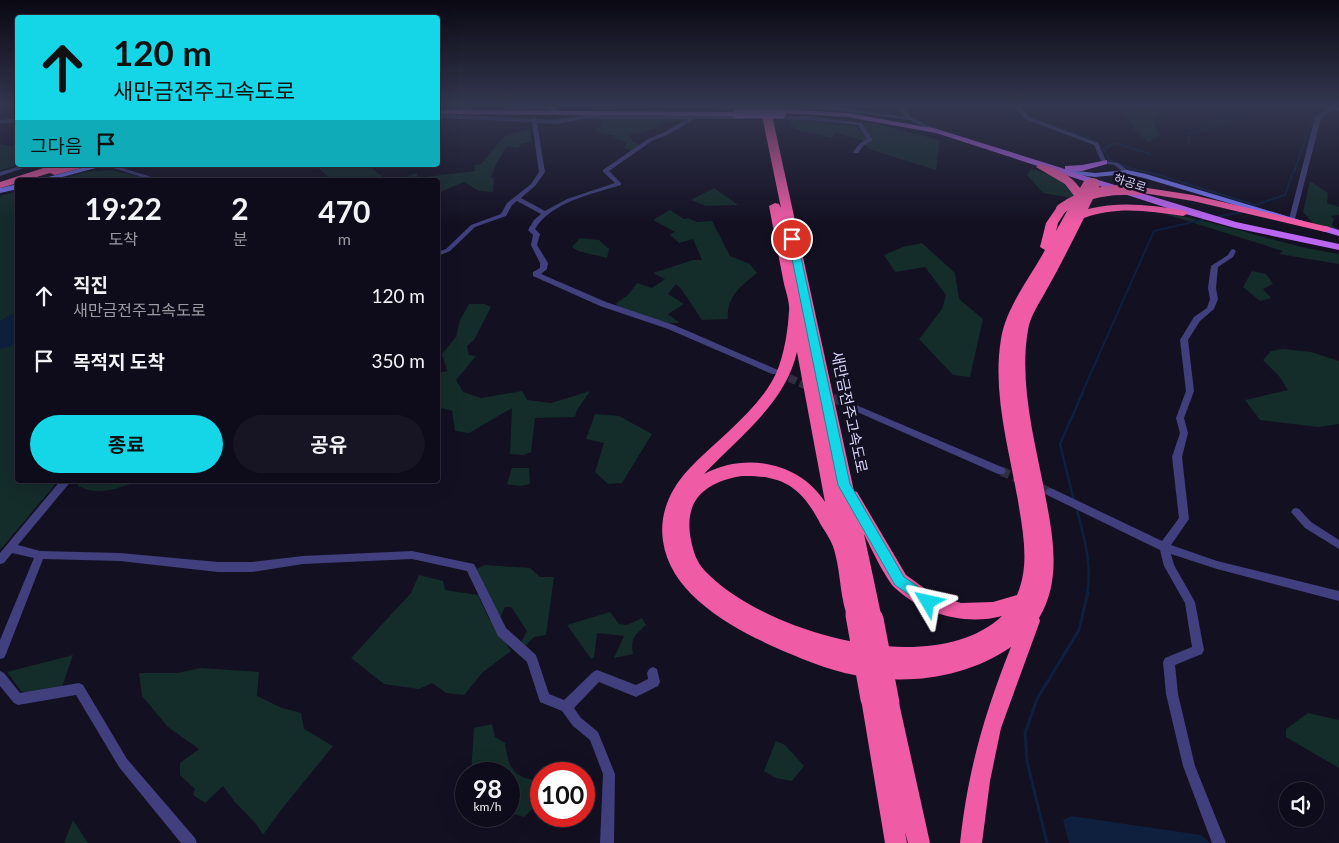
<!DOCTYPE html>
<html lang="ko">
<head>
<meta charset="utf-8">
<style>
  :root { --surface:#0e0c1a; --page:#171523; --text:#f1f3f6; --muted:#9b9ba2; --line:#2e2c39; --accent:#15d6e7 }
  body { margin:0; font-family:Lato,"Noto Sans KR",sans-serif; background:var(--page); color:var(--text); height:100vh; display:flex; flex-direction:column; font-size:19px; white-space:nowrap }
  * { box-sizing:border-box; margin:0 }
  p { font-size:16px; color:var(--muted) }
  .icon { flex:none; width:28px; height:28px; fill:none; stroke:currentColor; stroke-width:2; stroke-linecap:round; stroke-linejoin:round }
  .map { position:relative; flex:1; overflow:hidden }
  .side { position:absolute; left:15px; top:178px; width:425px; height:305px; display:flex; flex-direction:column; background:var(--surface); border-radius:5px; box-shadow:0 5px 20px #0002,0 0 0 1px var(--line) }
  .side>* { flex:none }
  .top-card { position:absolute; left:15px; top:15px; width:425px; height:152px; border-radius:5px; box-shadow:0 5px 20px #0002,0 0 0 1px var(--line); background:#15d6e7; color:#111; overflow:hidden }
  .tools { position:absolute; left:1279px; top:782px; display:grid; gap:10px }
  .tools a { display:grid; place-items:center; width:45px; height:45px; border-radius:50%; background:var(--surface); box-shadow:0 5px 20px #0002,0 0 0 1px var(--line); font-size:25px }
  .speed { position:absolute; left:455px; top:762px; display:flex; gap:10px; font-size:25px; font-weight:700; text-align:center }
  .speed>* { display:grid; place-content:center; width:65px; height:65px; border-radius:50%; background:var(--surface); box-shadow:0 5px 20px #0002,0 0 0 1px var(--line); line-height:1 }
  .speed small { font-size:12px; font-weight:400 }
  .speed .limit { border:8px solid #d22; background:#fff; color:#111 }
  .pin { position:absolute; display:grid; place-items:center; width:42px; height:42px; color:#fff; margin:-21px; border:2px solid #fff; border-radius:50%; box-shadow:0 1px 5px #0007 }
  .me { position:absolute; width:55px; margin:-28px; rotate:306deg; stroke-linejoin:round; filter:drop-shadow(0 0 4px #0008) }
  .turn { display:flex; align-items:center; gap:18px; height:105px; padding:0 15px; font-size:22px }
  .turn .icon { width:65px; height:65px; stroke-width:2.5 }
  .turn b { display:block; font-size:35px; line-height:42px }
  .then { display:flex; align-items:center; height:48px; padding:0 15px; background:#0003; gap:10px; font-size:19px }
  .eta { display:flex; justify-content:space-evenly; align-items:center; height:85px; text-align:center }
  .eta b { font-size:30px; font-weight:700; line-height:35px }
  .action { display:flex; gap:10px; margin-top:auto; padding:10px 15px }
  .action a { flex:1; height:58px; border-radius:30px; background:var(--accent); color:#111; font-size:20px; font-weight:700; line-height:58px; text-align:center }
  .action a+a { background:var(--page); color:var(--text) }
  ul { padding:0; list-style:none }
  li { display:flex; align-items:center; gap:15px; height:65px; padding:0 15px }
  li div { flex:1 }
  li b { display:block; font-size:19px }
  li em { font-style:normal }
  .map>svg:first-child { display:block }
</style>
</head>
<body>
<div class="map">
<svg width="1339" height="843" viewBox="0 0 1339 843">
  <rect width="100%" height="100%" fill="#131022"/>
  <path fill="#142c2a" d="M1137,108l31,6 -14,2 -1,3 6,17 -11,6 -14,-13 -11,-20z
    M602,118h84l-4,3 -16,1 -15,8 -21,5 3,7 8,3 -8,6 -9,-3 3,-5 -12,-5v-2l-20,-5 7,-6z
    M792,120l64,6 4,5 4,-8h8l68,17 -4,30 -67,-21 -7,-9 -27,-7 -3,5 -32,-7 -10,-5z
    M530,129l1,13 -11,2 -1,4 -12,-2 -11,18 -5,14h3l-1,14 -14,-1 -15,-9 -26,11v-13h-106l-17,-15h52l16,12 20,1 14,-5v5l58,-7 -1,-6 7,-1 23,-28z
    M0,144l17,3 1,18h1l-19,6z
    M1031,169c17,5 32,9 44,23l-2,6 -30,-5 -16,-18z
    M109,170l47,10h-97l27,-8z
    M1310,181l18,12 -1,10 12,4v8l-8,1 3,3 -2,6 7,6 -26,-8 -10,-11z
    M714,188l24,17 -32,1 -15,-6z
    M17,191l1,289h41l-59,70v-354z
    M670,210l14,9 4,-1 9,4 15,-1 18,35 20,8 7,9c-16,13 -31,24 -29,46l-26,1 -20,-30 -6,-6 -8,10 16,10 -16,10 12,9h-14l-49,-17 -1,-3 12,-8 9,-12 15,5 13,-9 -12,-6 40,-13h9l-9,-21 -14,4 -9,-8 5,-3 -22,-12z
    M1159,212c61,9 119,33 180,42v10l-60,-10 4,-3z
    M580,238l19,2 10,9 -2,9 -29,-7 -6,-4z
    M922,243l33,30 4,26 24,20 -13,58 -17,-2 -34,-36 23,-30 4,-14 -21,-28 -30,5 -11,-17 19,-8z
    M1252,271l14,3 7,10 -10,5 8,9 -11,3 -17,-14z
    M469,304h16l6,3 -17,33 -7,6 2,9 7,1 -20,24 7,12 18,6 41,-7 5,9 24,3 39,-12 -13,19 -2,7 -40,1 -4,34 -7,3 -14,-1 2,-46 -43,25 -14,-2 -3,-20 -10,-3 -4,3v-38l9,-2 -5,-17 14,-17 4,-17z
    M1283,349l28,3 28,9v63l-21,3 -58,-7 -15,-20 43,-10 -9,-14 -16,-16 8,-9z
    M595,414l24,2 33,18 -30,49 -14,1 -13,-12 9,-29 -18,-4z
    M512,468h17l1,16 -10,2 -13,-2z
    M81,480h63c-23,6 -43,18 -66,6z
    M485,565l45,3 10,9h14l-8,58 -12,2 -10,10 -3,-5 6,-11 -16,-24h-6l-5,11 -24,-49z
    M419,575l24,6 2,9 33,5 10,22 23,34 -28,21 -19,23 -18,-2 -14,-10 -13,6 -35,-5 -33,-26 60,-65z
    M610,612l9,12 8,1 15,-7 4,7c-11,10 -16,14 -13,29l-19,4 10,-22 -27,-3 -3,25 -3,1 -24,-34z
    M73,655l-11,32 -34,6 -7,-2 -14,-19z
    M201,668l58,4 -2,24 25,12 19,5 3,16 29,17 -52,64 -18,25 -7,-11 -22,-23 -11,-15 -18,17 -12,-8 2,-6 -15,-14v-12l19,-14 -31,-22 -26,-31 -3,-23h38z
    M1308,713l31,7v48l-53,-31v-8z
    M492,724l3,13 10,6c3,24 9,37 36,37v21l-17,16 -15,-4v-39h-38l3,-46z
    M776,741l9,4 19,21 -12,15 -16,-3 -12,-7z
    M73,820l15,23h-24z"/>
  <path fill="#0e203d" d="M17,311v30l-5,5 -12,3v-28z
    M1071,816l130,19 9,8h-141l-6,-23z"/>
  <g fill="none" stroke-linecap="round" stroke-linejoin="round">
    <path stroke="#0e203d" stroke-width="2" d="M1034,119l64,23
      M1189,143l-1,-9c19,-6 42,-11 54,-28
      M1150,154l-35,-11 -11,6 5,11 23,9 24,5 99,31 30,-10 7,-20
      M1294,172l21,-60v-6
      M1216,217l27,-5
      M1082,393l72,-162 52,-12"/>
    <path stroke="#0e203d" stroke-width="2.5" d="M1074,501l-14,-57 23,-52
      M1076,506c7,27 17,60 11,87"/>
    <path stroke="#0e203d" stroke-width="3" d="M1047,843l-20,-82 -2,-28 12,-34 42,-69 9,-38"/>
    <path stroke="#312e43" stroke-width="8" stroke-dasharray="8 4" stroke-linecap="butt" d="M778,373l45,20"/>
    <path stroke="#312e43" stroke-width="9" stroke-dasharray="9 5" stroke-linecap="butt" d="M820,392l22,10
      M1001,471l49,21"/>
    <path fill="#413f7d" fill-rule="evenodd" d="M666,106h73l1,1 -3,2 -68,-1z
      M780,106h54l71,11 -9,-11h6l10,12 28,13 -5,1 -26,-12 -75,-10 -56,-1v-2z
      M1014,106h6l9,11 69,26 8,18 12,2 12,9 -5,1 -11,-8 -12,-2 -8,-18 -69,-26z
      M1332,106l7,1v4l-6,-1 -12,8 -26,101 -3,2 -2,-1 -1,-1 26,-102z
      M438,114l93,5 3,-2 3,2 18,1 29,-5 156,1v2l-2,1h-44l-25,15 -17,7 -43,30 12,12v2c-29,9 -70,17 -86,44l5,5 -3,11 11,18 -1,6 -6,5 65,28 68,23 104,45 1,2 -1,2h-6l-104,-45 -68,-23 -67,-30v-4l7,-4v-5l-9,-18 2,-10 -5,-5 6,-10 7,-6 -24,-13 -5,4 -6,11 -31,11 -25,24 -12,5v-4l8,-3 25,-24 30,-11 6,-11 24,-19 8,-12 -7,-50 -94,-4zM584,119h102l-21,13 -17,7 -45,31v2l12,11 -48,16 -22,12 -24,-13 14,-12 10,-14 -8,-49 18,1z
      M782,116h26l54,7 11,17 -10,6 -5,7h-4l-1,-1 6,-8 8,-5 -9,-14 -50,-5 -28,-1 -1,-1z
      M18,118v4l-18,2v-4z
      M24,165h9l-33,11v-4z
      M104,165h9l48,15h-10z
      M1233,249l3,2 -3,6 -15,10 -2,21 2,11 -4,10 -14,12 -12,19 6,51 -10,27 4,15 -6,24 7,62 -18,26 46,16 122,30v10l-122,-32 -46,-15 3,11 21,37 9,48 -2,4 -27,11 3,29 17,72 31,77h-14l-29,-77 -17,-72 -3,-32 2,-4 27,-11 -7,-44 -21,-37 -4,-16 -113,-55 -2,-3 2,-3 3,-1 3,1 109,52 17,-23 -7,-61 8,-24 -4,-15 10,-27 -6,-51 14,-23 13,-9 3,-9 -2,-11 3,-22 17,-11 3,-5z
      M842,399l162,69 2,3 -2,3h-6l-159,-70 -1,-2 1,-2z
      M61,480h11l-54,65 22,6 80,2 98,9h34l51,-6 109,-5 62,13 32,64 30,27 13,39 15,6 29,-28 4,-2 39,15 12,-6 -1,-6 2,-4 4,-2 4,2 3,13 -2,4 -22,11 -37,-15 -25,26 7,10 17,14 17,42 -1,69h-14l3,-69 -13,-34 -17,-14 -11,-15 -22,-9 -13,-40 -29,-26 -31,-65 -55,-12 -109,5 -51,8h-34l-98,-11 -77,-2 -37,95 -2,4 -4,1v-19l34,-82 -22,-5 -8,10 -4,1v-11z
      M1296,508l3,1 12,13 28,18v9l-34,-21 -14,-16 2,-3z
      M0,671l4,2 16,20 59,-10 4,2 44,74 68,79 2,5h-16l-62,-76 -43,-72 -58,10 -4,-2 -14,-17z"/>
    <path fill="#7675f3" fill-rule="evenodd" d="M538,106h17l2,3 -3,2z
      M93,165h14l-56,15h-14z
      M1060,169l35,4 32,-3 19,4 157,47 -1,2h-6l-152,-45 -17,-4 -32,3 -32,-4h-3z
      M18,184v5l-18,4v-5z"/>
    <path fill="#bb66f1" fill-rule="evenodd" d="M778,109l70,4 89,16 128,40v-3l17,-1 25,-5v4l-25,7h-13l167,51 103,22v6l-104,-22 -46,-13 -253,-82 -88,-16 -67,-4 -4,-2z
      M438,110l299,2 4,2 -4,2 -299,-2z
      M1325,226l14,4v6l-17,-5 -2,-2z"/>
    <path fill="#f05ba5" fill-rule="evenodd" d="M760,106h10l84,385 3,1 49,83 28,20 27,8 32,-1 24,-7c13,-30 6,-63 1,-94 -9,-52 -26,-109 -17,-162 5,-32 29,-61 44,-89l-5,-3 6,-24 11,-16h8l2,2 -9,14 -2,8 19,-34 -10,-13 -29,-17 5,-3c15,4 30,11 39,24l4,-7 9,-3 4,1 3,6 -12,24c32,-8 63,-4 95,1l6,3 -6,3c-34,-5 -67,-10 -99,2 -12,24 -24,48 -37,71 -7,13 -17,27 -19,41 -9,52 6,108 16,159 8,43 19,89 -5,129l1,3 -39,107 -11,53 -8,62h-22c8,-73 24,-128 51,-196 -57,39 -134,41 -198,16 -53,-21 -141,-57 -150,-122 -4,-27 7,-52 26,-72 28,-30 77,-64 90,-103 6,-17 9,-37 10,-55 1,-8 -3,-19 -5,-27 -5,-26 -10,-52 -15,-78l6,-3 4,1 2,4zM797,352l28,150c-26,-40 -79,-50 -121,-28 35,-37 81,-70 93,-122zM742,476c42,-1 60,12 79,49 5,8 12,18 14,28 6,22 5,47 14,68l7,3 8,-5 2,6 7,3 7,-3 2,-6 -18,-85c7,14 21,44 31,54 28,26 70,38 107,28 -69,65 -238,17 -297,-45 -8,-8 -12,-20 -14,-31 -8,-40 14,-58 51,-64z
      M53,165h33l-1,2 -30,8 -5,-2 -23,7h-9v3l-18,5v-6z
      M1141,187l52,8 136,32 2,2 -6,3 -132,-31 -56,-9 -1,-2 1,-2z
      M871,689l7,3 3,6 1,-2 7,-3 7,3 3,7 31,140h-22l-3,-11 2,11h-22l-24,-144 3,-7z"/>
    <path stroke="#413f7d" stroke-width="6" d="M737,107l43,1"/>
    <path stroke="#bb66f1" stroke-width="9" d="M737,114h44"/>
    <path stroke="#f05ba5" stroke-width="10" d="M1061,209c24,-18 51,-20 80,-19"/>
    <path stroke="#f05ba5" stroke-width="21" d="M856,615l15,84
      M873,619l16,84"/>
  </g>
  <linearGradient id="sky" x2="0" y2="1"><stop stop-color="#0a0913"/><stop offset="0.47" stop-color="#33374f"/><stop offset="1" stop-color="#33374f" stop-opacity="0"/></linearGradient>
  <rect width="1339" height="224" fill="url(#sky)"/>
  <path fill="#15d6e7" stroke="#0e8b96" d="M792,236l5,3 53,245 54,93 29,20 2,5 -2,4 -5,2 -33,-23 -57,-100 -50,-246z"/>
  <g text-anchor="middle" stroke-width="5" stroke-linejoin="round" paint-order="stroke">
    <g font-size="12" fill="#d9d5fb" stroke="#131022">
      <text transform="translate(1130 183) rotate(18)" y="4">하공로</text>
    </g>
    <g font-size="15" fill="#d9d5fb" stroke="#131022">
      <text transform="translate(849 412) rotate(78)" y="5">새만금전주고속도로</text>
    </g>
  </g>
</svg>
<div class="tools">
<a><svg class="icon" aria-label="sound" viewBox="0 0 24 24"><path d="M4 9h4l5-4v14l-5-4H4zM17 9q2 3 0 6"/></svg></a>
</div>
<div class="speed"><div>98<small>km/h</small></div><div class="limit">100</div></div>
<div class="pin" style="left:792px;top:239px;background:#d93025"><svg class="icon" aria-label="arrive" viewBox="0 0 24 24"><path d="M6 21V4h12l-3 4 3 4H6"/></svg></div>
<svg class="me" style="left:928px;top:602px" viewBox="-20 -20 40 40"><path d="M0-17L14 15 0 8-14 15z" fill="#15d6e7" stroke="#fff" stroke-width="4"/></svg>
<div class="top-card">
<div class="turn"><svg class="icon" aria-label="ahead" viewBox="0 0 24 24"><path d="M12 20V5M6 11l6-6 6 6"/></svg><div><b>120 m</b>새만금전주고속도로</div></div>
<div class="then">그다음<svg class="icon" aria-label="arrive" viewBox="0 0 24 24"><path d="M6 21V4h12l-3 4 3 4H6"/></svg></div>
</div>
<section class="side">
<div class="eta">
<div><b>19:22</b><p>도착</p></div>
<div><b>2</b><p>분</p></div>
<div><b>470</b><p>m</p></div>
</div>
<ul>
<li><svg class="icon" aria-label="ahead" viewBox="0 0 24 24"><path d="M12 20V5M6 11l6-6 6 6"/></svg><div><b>직진</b><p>새만금전주고속도로</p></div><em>120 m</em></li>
<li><svg class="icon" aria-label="arrive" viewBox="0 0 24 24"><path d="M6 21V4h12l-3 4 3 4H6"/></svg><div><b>목적지 도착</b></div><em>350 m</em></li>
</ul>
<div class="action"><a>종료</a><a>공유</a></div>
</section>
</div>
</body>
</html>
